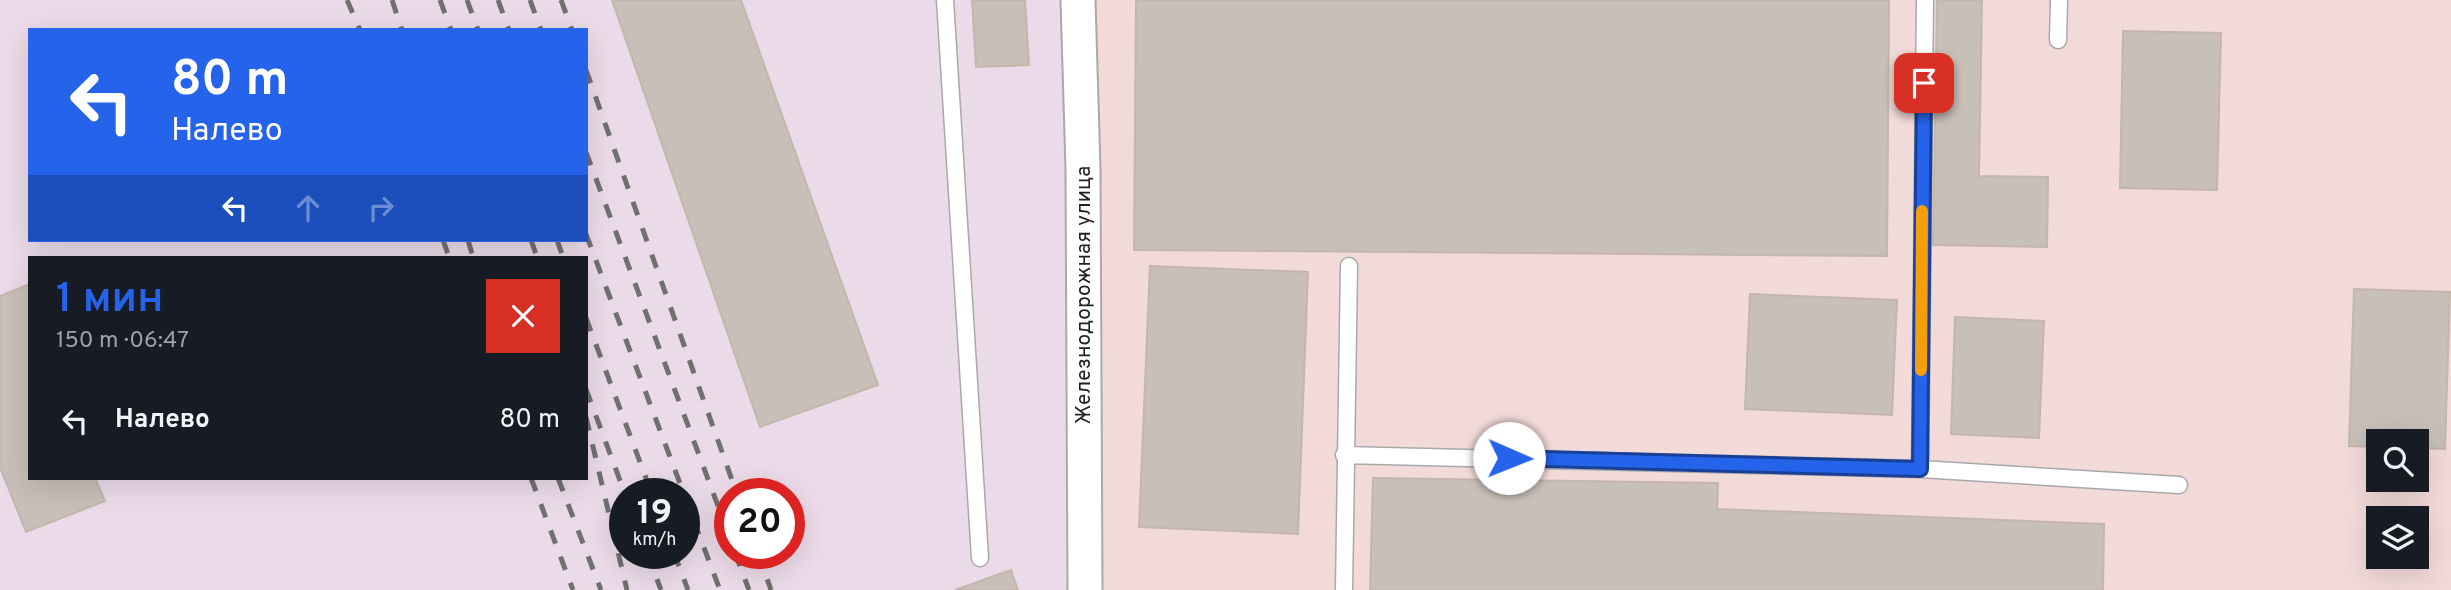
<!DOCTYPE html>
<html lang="ru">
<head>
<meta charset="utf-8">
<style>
  :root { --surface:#171b24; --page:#242831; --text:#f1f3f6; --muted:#9ea1a6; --accent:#2563eb }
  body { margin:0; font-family:Overpass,sans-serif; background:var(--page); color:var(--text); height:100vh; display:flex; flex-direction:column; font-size:26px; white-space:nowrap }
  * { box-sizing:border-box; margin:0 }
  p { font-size:23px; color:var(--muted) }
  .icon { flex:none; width:38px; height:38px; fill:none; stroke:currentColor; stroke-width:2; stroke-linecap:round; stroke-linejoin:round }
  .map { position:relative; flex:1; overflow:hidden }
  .side { position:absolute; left:28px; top:256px; width:560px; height:224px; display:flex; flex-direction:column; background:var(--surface); border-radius:0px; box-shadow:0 7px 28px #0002 }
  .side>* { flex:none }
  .guide { position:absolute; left:28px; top:28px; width:560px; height:214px; border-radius:0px; box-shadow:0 7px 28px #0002; background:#2563eb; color:#fff; overflow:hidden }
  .fabs { position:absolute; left:2366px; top:429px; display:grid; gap:14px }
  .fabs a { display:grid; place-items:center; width:63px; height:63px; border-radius:0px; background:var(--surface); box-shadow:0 7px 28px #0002; font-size:35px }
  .speed { position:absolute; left:609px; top:478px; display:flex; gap:14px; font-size:35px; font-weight:700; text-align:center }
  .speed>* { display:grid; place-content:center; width:91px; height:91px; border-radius:50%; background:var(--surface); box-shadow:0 7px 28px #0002; line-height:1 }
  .speed small { font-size:18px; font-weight:400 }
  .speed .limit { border:10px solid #d22; background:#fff; color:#111 }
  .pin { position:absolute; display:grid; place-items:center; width:60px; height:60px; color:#fff; margin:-30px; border-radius:14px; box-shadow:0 4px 10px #0006 }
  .me { position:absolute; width:77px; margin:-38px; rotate:91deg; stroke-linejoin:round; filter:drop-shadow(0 0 5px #0008) }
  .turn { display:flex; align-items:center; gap:24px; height:147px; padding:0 28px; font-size:32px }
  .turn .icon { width:91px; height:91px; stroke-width:2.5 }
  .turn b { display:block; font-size:49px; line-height:60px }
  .lanes { display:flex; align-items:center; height:66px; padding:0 28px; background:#0003; justify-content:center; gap:35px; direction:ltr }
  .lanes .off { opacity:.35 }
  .round { display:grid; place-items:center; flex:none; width:74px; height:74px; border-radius:0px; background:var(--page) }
  .summary { display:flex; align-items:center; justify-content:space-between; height:119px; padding:0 28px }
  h1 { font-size:42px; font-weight:600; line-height:52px; color:var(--accent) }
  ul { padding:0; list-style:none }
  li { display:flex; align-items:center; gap:21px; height:91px; padding:0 28px }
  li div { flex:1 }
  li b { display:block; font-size:26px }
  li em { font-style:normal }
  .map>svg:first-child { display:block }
</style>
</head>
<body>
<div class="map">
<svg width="2451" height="590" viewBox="0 0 2451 590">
  <rect width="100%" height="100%" fill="#f2efe9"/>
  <path fill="#f2dad9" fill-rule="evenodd" d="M1083,0h1368v590h-1353zM2378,441h39v39h-39zM2378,518h39v38h-39z"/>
  <path fill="#ebdbe8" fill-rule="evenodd" d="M0,0h1082l3,590h-1085zM30,30h556v210h-556zM30,257h556v221h-556zM625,494h59v59h-59zM730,494h59v59h-59z"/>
  <path fill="#c7bfb8" stroke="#c4b6ab" stroke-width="2" d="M612,0h129l137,385 -118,42z
    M972,0h53l4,65 -53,2z
    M1136,0h753l-2,256 -753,-6z
    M1937,0h45l-3,176 69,1 -1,70 -114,-2z
    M2123,31l98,2 -4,157 -97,-2z
    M1150,266l158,6 -10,262 -159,-7z
    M30,284v194h65l10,23 -79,31 -26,-65v-171z
    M2354,289l96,3 -5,157 -28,-1v-7h-39v6l-29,-1z
    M1750,294l147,6 -5,115 -147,-6z
    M1955,317l89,4 -5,117 -88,-4z
    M1373,478l345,5 -1,26 387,15 -1,66h-733z
    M1011,570l7,20h-63z"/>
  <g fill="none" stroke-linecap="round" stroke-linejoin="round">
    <defs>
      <path id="service" d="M945,0l35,558
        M2058,40l1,-40
        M1344,455l576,14 259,16
        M1920,469l5,-469
        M1344,590l5,-324"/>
      <path id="minor" d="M1078,0l5,169 2,421"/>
    </defs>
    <use href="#service" stroke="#a9a9a9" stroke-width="19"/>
    <use href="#minor" stroke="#a9a9a9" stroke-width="37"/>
    <use href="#service" stroke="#fff" stroke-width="16"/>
    <use href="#minor" stroke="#fff" stroke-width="33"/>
    <path stroke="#707070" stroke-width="5" stroke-dasharray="14 14" stroke-linecap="butt" d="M347,0l13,30
      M392,0l10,30
      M440,0l11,30
      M467,0l11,30
      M498,0l11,30
      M530,0l11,30
      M561,0l11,30
      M586,70l151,424
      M586,152l144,386
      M586,234l98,260
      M443,240l6,17
      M468,240l5,17
      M531,240l6,17
      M557,240l6,17
      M586,318l66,176
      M586,389l39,105
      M586,417l41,173
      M531,478l42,112
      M558,478l43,112
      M684,495l36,95
      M647,553l14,37
      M674,553l14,37
      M735,553l14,37
      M758,553l13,37"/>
  </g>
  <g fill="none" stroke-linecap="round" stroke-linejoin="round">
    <defs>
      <path id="route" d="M1509,458l411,11 4,-386"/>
    </defs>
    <use href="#route" stroke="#184099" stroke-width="18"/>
    <use href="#route" stroke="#2563eb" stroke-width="12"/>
    <path stroke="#f59e0b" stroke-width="12" d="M1921,370l1,-159"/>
  </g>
  <g text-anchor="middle" stroke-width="7" stroke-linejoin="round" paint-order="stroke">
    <g font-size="21" fill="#222" stroke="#fff">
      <text transform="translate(1083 295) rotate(-90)" y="7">Железнодорожная улица</text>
    </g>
  </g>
</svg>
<div class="fabs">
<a><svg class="icon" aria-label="search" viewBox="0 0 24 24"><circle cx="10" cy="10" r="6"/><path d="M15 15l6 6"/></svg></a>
<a><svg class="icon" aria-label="layers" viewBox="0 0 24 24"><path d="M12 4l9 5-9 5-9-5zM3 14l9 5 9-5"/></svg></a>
</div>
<div class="speed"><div>19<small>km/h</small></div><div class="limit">20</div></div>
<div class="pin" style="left:1924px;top:83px;background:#d93025"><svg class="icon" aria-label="arrive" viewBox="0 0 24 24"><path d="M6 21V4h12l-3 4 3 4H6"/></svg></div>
<svg class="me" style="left:1509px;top:458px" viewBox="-20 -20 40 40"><circle r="19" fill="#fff"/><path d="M0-13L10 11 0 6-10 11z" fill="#2563eb"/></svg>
<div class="guide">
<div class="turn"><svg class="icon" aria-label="left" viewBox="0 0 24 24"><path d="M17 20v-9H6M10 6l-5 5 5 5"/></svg><div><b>80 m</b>Налево</div></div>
<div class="lanes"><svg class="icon" aria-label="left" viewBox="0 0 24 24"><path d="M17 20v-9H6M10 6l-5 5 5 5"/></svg><svg class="icon off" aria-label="ahead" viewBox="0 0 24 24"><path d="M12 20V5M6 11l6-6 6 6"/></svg><svg class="icon off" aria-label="right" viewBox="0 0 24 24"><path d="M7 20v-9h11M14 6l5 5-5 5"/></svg></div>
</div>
<section class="side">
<div class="summary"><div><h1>1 мин</h1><p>150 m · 06:47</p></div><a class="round" style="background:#d93025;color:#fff"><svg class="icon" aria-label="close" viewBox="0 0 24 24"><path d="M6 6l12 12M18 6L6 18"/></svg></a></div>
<ul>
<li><svg class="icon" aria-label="left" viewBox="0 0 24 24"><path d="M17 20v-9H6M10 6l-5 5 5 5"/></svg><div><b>Налево</b></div><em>80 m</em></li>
</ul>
</section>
</div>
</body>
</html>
